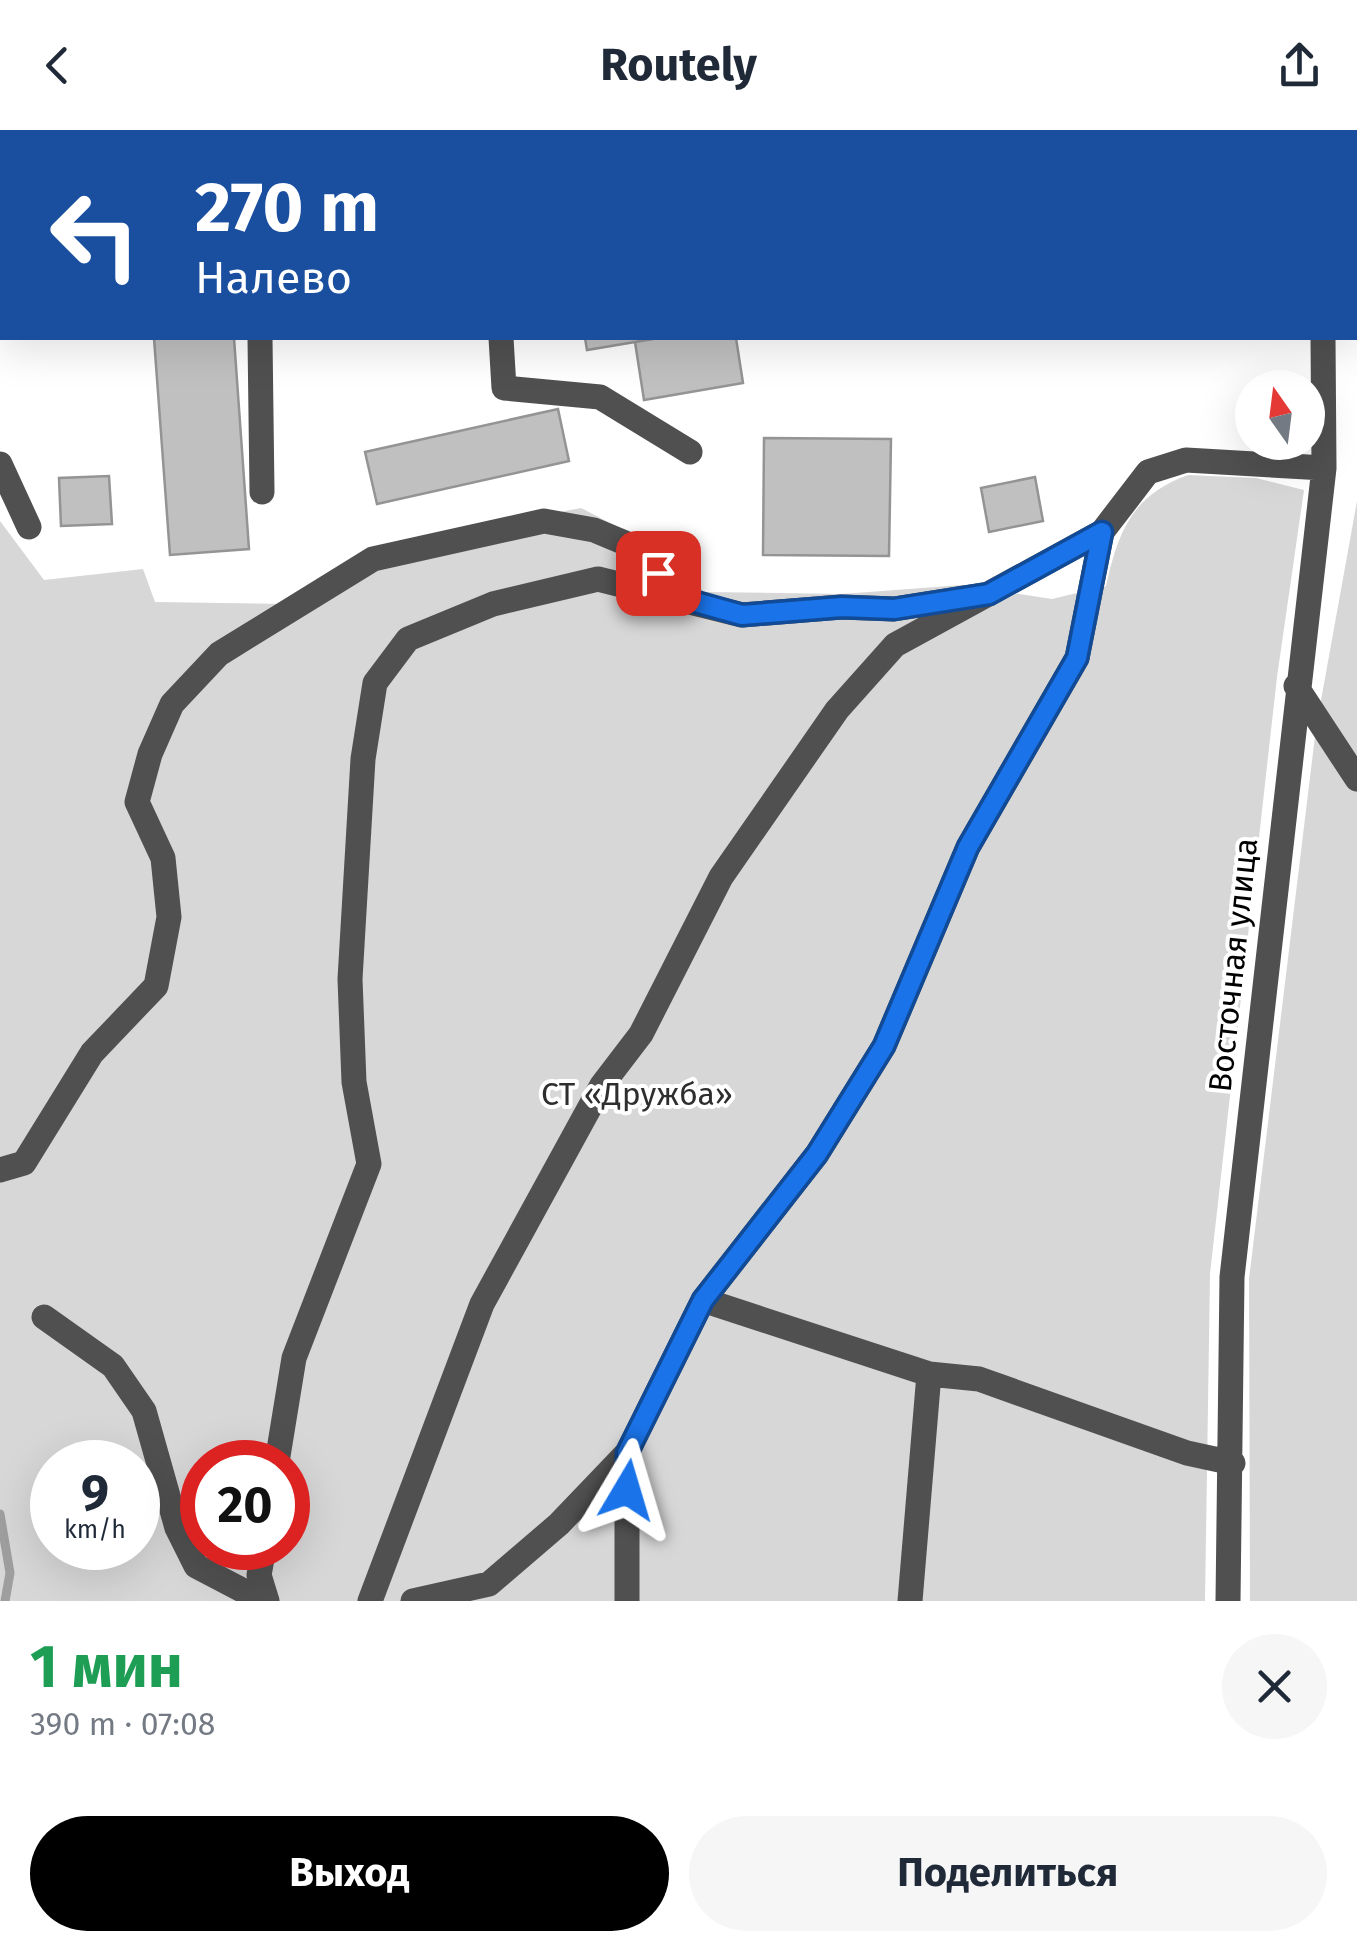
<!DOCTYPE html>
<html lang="ru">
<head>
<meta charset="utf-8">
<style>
  :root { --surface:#fff; --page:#f6f6f7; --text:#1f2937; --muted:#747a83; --accent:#000 }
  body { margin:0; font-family:"Fira Sans",sans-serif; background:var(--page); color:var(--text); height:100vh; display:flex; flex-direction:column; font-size:38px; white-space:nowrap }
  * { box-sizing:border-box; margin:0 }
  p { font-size:32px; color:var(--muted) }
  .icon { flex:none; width:55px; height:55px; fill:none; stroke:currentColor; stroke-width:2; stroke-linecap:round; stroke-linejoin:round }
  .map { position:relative; height:1471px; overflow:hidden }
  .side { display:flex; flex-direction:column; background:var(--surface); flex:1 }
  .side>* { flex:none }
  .guide { position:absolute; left:0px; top:0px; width:1358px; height:210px; box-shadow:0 10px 40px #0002; background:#1a4fa0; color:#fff; overflow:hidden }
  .needle { width:65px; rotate:346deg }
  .fabs { position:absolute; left:1235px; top:240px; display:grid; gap:20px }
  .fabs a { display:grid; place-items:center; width:90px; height:90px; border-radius:50%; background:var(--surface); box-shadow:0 10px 40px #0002; font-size:50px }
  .speed { position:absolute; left:30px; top:1310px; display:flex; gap:20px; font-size:50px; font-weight:700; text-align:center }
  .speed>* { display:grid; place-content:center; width:130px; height:130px; border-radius:50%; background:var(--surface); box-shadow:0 10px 40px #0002; line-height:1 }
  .speed small { font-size:25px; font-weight:400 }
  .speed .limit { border:15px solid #d22; background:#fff; color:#111 }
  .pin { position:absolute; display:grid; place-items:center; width:85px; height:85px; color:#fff; margin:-42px; border-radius:20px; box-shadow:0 5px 15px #0006 }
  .me { position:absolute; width:110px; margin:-55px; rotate:7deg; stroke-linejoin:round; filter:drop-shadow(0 0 8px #0008) }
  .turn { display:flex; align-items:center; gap:35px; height:210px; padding:0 30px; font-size:45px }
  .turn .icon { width:130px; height:130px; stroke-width:2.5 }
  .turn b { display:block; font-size:70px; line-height:85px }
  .round { display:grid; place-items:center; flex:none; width:105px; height:105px; border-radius:52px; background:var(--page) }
  .head { display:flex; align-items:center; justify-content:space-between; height:170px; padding:0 30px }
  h1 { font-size:60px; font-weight:700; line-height:75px; color:#1e9e55 }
  .cta { display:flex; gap:20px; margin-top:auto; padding:20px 30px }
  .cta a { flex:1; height:115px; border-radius:60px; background:var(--accent); color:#fff; font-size:40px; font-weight:700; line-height:115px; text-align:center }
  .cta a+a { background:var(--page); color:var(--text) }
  header { display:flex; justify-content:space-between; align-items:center; height:130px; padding:0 30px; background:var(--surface); font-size:45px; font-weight:700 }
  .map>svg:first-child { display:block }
</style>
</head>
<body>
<header><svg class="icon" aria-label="back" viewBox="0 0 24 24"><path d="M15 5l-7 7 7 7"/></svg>Routely<svg class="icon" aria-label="share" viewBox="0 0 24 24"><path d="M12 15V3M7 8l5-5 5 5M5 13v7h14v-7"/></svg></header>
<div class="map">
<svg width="1357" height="1471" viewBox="0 0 1357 1471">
  <rect width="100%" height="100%" fill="#fff"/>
  <path fill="#d7d7d7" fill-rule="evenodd" d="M1188,345l68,3 48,12 -27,187 -67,597 -5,327h-1205v-1080l44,59 99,-11 12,33 130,2 91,-57 205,-39 76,39 47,45 138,2 120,-9 90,14 54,-13c12,-54 26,-91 82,-111zM52,1332h86v86h-86zM202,1332h86v86h-86z
    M1357,371v1100h-107l-1,-322 67,-551z"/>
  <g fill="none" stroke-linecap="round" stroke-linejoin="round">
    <path stroke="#9e9e9e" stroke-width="9" d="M0,1384l10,59 -5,28"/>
  </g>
  <path fill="#c0c0c0" stroke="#949494" stroke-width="2.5" d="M550,0h151v2h-151z
    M154,208h80l15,211 -79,6z
    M585,208h74l-72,12z
    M659,208h77l7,45 -99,17 -9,-58z
    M558,279l11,52 -192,43 -12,-52z
    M764,308l127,1 -2,117 -126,-1z
    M109,346l3,48 -51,2 -2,-48z
    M1035,347l8,44 -54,11 -8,-44z"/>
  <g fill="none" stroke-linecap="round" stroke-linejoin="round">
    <path stroke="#505050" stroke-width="25" d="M335,2l1,-2
      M1326,2v-2
      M1355,108h2
      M260,208l2,154
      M501,208l3,50 96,9 90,55
      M0,334l29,63
      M1296,556l61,93
      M0,1040l24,-7 68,-110 64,-67 13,-69 -6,-59 -26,-56 13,-48 22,-50 47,-50 154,-95 171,-38 50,9 48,20 32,46
      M703,1170l226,74 50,5 208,74 46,10
      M44,1187l69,49 31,45 33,117 19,38 67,35
      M277,1332l17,-104 75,-194 -15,-82 -4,-103 13,-220 12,-76 33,-44 85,-35 105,-25 144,36 99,-8 53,2 95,-15
      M264,1418l-5,27 8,26
      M370,1471l112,-297 120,-219 39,-51 80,-157 116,-167 58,-65 207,-113
      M413,1471l76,-17 70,-60 68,-71
      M627,1471v-148l76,-153 114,-146 67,-108 84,-199 109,-189 25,-126 46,-60 38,-12 138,8
      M910,1471l19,-227
      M1228,1471l4,-324 92,-809 -1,-130"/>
  </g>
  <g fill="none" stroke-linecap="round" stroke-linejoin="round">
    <defs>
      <path id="route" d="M627,1360v-37l76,-153 114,-146 67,-108 84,-199 109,-189 25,-126 -113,62 -95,15 -52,-2 -100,8 -68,-19 -16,-23"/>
    </defs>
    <use href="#route" stroke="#114b97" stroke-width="25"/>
    <use href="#route" stroke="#1a73e8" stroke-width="18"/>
  </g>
  <g text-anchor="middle" stroke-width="8" stroke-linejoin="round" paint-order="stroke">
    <g font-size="32" fill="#000" stroke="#fff">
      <text transform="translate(1233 835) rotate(-84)" y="11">Восточная улица</text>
    </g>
    <g font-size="32" fill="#2e2e2e" stroke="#fff">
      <text x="637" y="975">СТ «Дружба»</text>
    </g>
  </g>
</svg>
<div class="fabs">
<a><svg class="needle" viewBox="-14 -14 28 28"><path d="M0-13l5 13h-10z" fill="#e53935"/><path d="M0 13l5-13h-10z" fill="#747a83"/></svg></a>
</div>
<div class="speed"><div>9<small>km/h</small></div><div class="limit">20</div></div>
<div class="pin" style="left:658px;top:443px;background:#d93025"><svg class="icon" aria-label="arrive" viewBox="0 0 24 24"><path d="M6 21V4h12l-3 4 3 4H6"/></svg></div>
<svg class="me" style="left:627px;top:1360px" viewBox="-20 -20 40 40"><path d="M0-17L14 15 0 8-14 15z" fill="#1a73e8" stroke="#fff" stroke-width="4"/></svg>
<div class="guide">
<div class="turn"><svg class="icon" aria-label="left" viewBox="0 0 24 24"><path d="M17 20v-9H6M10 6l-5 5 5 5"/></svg><div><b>270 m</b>Налево</div></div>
</div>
</div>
<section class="side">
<div class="head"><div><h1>1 мин</h1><p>390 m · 07:08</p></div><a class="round"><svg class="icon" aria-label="close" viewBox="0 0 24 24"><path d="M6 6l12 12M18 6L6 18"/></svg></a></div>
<div class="cta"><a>Выход</a><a>Поделиться</a></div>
</section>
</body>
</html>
